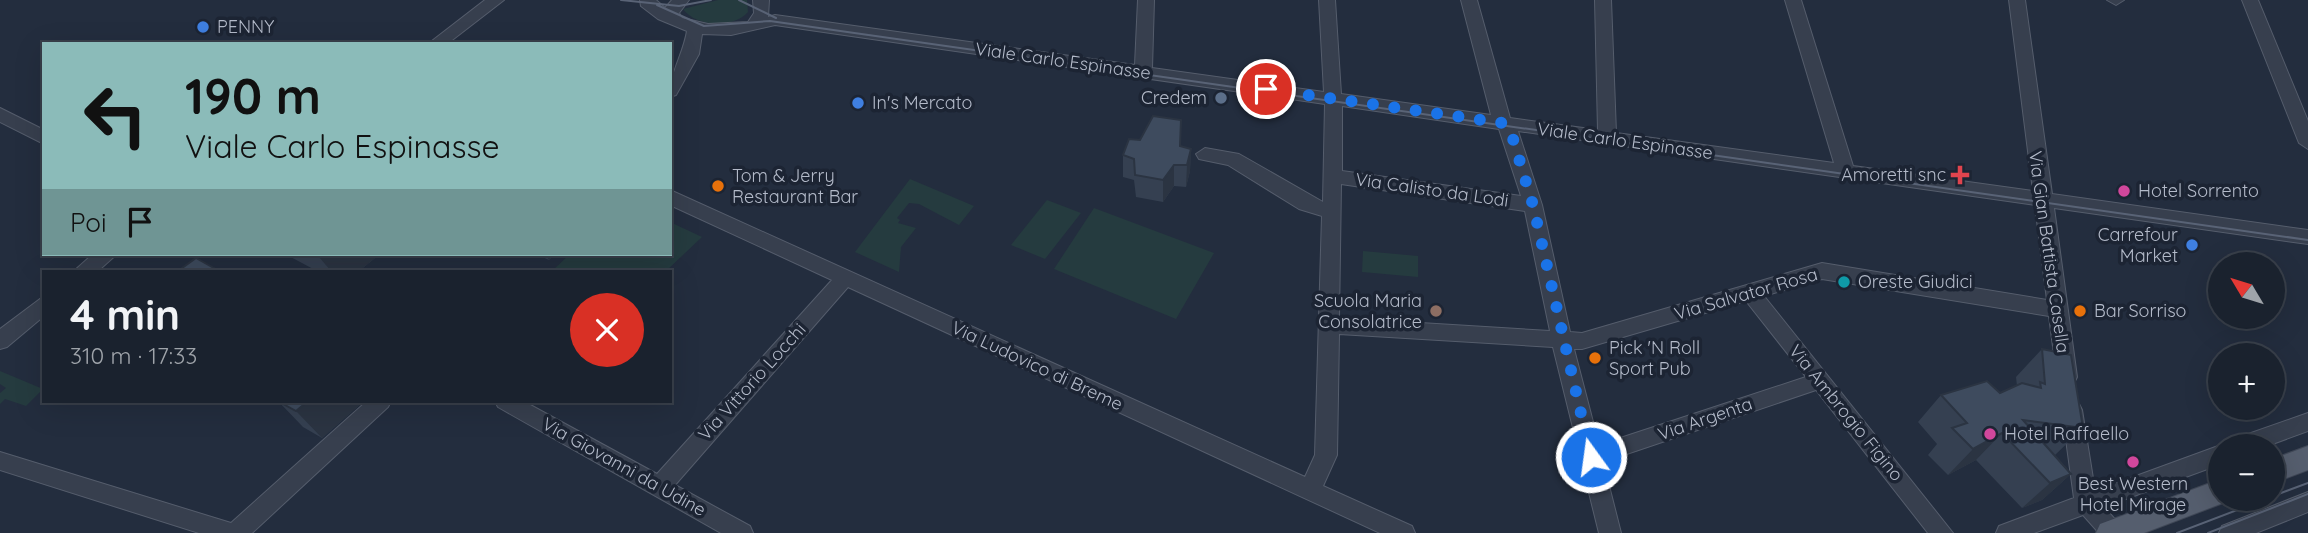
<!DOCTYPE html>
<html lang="it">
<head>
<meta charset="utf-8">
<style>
  :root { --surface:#1a222e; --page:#272f3a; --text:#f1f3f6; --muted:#9fa4aa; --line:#383f4a }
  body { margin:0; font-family:Quicksand,sans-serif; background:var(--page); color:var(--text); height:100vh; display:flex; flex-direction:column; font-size:26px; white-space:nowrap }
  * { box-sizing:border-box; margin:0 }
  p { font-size:23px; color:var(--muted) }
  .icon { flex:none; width:38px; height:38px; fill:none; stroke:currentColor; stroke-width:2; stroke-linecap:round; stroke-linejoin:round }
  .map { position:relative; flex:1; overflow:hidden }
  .sheet { position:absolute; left:42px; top:270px; width:630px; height:133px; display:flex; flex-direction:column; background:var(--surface); border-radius:0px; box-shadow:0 7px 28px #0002,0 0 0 2px var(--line) }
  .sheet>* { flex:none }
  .top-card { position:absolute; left:42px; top:42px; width:630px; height:214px; border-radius:0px; box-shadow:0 7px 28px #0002,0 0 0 2px var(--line); background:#8bbbb9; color:#111; overflow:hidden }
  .needle { width:46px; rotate:308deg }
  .tools { position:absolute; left:2208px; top:252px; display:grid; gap:14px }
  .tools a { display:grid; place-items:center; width:77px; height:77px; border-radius:50%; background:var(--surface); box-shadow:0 7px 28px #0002,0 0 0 2px var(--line); font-size:35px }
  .pin { position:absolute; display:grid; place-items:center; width:60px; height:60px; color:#fff; margin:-30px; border:4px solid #fff; border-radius:50%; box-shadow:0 2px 7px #0007 }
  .me { position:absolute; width:77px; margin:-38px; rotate:346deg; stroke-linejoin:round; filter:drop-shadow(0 0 5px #0008) }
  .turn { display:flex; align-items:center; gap:24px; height:147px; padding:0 28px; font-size:32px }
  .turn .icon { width:91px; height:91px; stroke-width:2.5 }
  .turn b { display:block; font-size:49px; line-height:60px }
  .then { display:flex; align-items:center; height:66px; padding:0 28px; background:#0003; gap:14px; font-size:26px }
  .round { display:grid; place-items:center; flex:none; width:74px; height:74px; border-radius:37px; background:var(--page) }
  .summary { display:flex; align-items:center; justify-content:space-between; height:119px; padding:0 28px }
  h1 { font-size:42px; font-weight:700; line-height:52px }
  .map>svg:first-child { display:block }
</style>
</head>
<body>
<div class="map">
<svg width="2308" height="533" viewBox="0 0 2308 533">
  <rect width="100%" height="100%" fill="#232d3e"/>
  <path fill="#253b3f" d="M718,0h29l1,12c-15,17 -52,15 -65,-3z
    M910,179l64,27 -15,19 -40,-21 -10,-1 -12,15 3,2 -2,3 18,5 -15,19 -2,25 -44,-20z
    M1047,200l34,13 -36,46 -34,-14z
    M1094,208l120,45 -38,66 -122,-50z
    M670,222l32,15 -36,34h-114l18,-17h100z
    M1363,251l55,5v21l-56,-5z
    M0,371l43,18 -17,17 -21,-7 -5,5v-11l6,-5 -6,-4z"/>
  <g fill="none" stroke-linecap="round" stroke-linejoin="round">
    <defs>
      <path id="minor" d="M485,0h19l-57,44h-19z
        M640,0h16l9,8 7,-8h17l-10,13 3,5 26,6 40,-2 6,-9 -1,-13h16l-1,17 7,-2 360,50 3,-65h16l-2,68 172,24 -5,-92h16l6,94 150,21 -30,-115h16l33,118 88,12 -3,-130h16l5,133 218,30 -49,-163h16l52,166 180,25 -24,-191h16l27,194 256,36v14l-254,-36 23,169 -3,6 -7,3 -7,-3 -3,-6 -8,-61 -227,-37 -58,17 189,237h-25l-112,-143 -213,72 18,71h-22l-46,-186 -214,-13 -2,121 -14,31 89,40 3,7h-35l-532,-246 -173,198 75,41 3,7h-32l-223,-126 -3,-6h28l134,73 175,-194 -162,-75v-15l635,287 10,-22 7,-239 -23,-7 -71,-44 -29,-6 -3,-5 9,-6 34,6 84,48 2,-98 -550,-79 -44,10 -29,-1 -3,20 -23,41 -6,2c0,-25 13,-42 17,-66l-29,-12 -17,-13zM1342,106l157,23 22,67 -179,-25zM1518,131l517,74 12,95 -225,-37 -240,70 -12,-1 -28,-127zM1341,184l184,27 25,120 -211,-13zM1746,301l60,76 -207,68 -25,-96h8z
        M2107,0h17l-8,5z
        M2242,0h16l50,121v28l-9,-6z
        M0,108l44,22v14l-44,-22z
        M93,254h24l-19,17h-24z
        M44,296v20l-37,31 -7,2v-20z
        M367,401h24l-3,6 -136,126h-53l-199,-63v-18l231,71z
        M2072,401l7,3 3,6 13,81 126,-46 4,1h-4v18l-117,43 16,18 3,8h-24l-16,-18 -49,18h-38l3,-7 75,-28 -12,-88 3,-6z
        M2308,413v18l-41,15h-36l3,-7z
        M2308,492v20l-52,21h-37l3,-7z"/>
      <path id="major" d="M2308,446v24l-35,13v-24z
        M2221,479v20l10,1 -87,33h-48l4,-9z"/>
    </defs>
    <use href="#minor" stroke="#555d6c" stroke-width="2"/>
    <use href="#major" stroke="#404857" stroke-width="2"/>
    <use href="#minor" fill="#373f4e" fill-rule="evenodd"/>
    <use href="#major" fill="#555e6e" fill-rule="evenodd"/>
    <path stroke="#596376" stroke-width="2" d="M621,0l58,6 32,-6
      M739,0l37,18
      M657,5l47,21 66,-5 1538,219
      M2273,496l35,-13
      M2177,533l89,-34
      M2208,533l100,-39"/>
  </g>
  <path fill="#354051" d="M1180,146l11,3 -1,22 -4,16 -12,-1 -11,16 -27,-5 -2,-17 -11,-3v-22z
    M285,254h95l-21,17h-42z
    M536,254h19l-6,6z
    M2042,349l41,79 -28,27h-1l17,19 -29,26 -20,8 -46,-48 -28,15 -20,-20 9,-11 -19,-22 23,-27 59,-2 17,-7 -1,-9z
    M278,401h86l-42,37 -19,-11z"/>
  <path fill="#2b3442" d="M1191,149l-1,22 -4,16 1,-22z
    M1174,165v21l-11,16v-22z
    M323,254h57l-21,17h-28l-12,-14z
    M545,254h10l-6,6z
    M308,401h56l-42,37 -26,-27z
    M2002,433l-26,27 -28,15 25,-26z
    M2071,474l-29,26 -20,8 28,-25z"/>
  <path fill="#3e4b5e" stroke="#2b3442" stroke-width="2" d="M1153,116l28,4 -1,26 11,3 -4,16h-13l-11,15 -28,-5 -1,-16 -11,-4 6,-16 11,1z
    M196,258l23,13h-41z
    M2042,349l29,6 12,73 -60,-8 48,54 -21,9 -48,-50 -29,16 -21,-21 15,-5 -26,-28 46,-14 13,12 22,-10 19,5 -1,-6 5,2z
    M278,401h30l-12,10z"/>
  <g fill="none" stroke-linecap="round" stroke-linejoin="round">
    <path stroke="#1a73e8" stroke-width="12" stroke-dasharray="0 21.6" d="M1266,89l237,34 10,16 20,66 58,252"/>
  </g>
  <g fill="#3f7fe0" stroke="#1c2433" stroke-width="2.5">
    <circle cx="203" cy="27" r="7"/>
    <circle cx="858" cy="103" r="7"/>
    <circle cx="2192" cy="245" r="7"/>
  </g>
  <circle fill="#5c6f8a" stroke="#1c2433" stroke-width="2.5" cx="1221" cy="98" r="7"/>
  <path fill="#e0444e" stroke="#1c2433" stroke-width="2.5" d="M1956.5 164.5h7v7h7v7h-7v7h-7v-7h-7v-7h7z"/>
  <g fill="#e8710a" stroke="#1c2433" stroke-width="2.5">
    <circle cx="718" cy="186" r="7"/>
    <circle cx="2080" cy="311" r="7"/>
    <circle cx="1595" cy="358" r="7"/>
  </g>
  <g fill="#d1479c" stroke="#1c2433" stroke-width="2.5">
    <circle cx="2124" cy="191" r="7"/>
    <circle cx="1990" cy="434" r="7"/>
    <circle cx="2133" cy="462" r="7"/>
  </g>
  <circle fill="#0f9aa8" stroke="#1c2433" stroke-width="2.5" cx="1844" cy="282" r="7"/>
  <circle fill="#8d6e63" stroke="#1c2433" stroke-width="2.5" cx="1436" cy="311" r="7"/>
  <g text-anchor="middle" stroke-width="7" stroke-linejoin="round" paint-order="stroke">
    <g font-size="18" fill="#b3bac9" stroke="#1c2433" text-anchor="start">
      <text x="217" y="33">PENNY</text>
      <text x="1207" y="104" text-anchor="end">Credem</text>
      <text x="872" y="109">In's Mercato</text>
      <text x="1946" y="181" text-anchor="end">Amoretti snc</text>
      <text x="732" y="182">Tom &amp; Jerry<tspan x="732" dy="21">Restaurant Bar</tspan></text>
      <text x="2138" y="197">Hotel Sorrento</text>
      <text x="2178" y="241" text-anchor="end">Carrefour<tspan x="2178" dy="21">Market</tspan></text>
      <text x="1858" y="288">Oreste Giudici</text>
      <text x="1422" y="307" text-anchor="end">Scuola Maria<tspan x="1422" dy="21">Consolatrice</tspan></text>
      <text x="2094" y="317">Bar Sorriso</text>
      <text x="1609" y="354">Pick 'N Roll<tspan x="1609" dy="21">Sport Pub</tspan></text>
      <text x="2004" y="440">Hotel Raffaello</text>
      <text x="2133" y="490" text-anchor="middle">Best Western<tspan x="2133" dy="21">Hotel Mirage</tspan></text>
    </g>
    <g font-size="18" fill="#b3bac9" stroke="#1c2433">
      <text transform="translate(1063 61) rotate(8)" y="6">Viale Carlo Espinasse</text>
      <text transform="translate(1625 141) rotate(8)" y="6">Viale Carlo Espinasse</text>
      <text transform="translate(1432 190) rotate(8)" y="6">Via Calisto da Lodi</text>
      <text transform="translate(2049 252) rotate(82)" y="6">Via Gian Battista Casella</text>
      <text transform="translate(1746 294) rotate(-16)" y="6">Via Salvator Rosa</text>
      <text transform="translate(1037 366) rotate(25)" y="6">Via Ludovico di Breme</text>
      <text transform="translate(752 382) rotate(-48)" y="6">Via Vittorio Locchi</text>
      <text transform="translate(1846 413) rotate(51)" y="6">Via Ambrogio Figino</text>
      <text transform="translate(1705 419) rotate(-19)" y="6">Via Argenta</text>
      <text transform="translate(624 467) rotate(29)" y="6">Via Giovanni da Udine</text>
    </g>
  </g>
</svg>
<div class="tools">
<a><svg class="needle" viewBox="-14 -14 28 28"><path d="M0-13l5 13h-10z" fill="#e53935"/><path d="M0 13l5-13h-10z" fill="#9fa4aa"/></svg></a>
<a>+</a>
<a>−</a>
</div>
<div class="pin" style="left:1266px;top:89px;background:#d93025"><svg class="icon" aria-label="arrive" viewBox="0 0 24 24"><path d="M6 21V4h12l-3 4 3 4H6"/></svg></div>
<svg class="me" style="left:1591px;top:457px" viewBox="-20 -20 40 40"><circle r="17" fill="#1a73e8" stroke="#fff" stroke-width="3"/><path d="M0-11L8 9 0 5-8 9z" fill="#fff"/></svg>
<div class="top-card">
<div class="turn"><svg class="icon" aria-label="left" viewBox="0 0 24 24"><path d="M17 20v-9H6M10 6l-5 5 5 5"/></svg><div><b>190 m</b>Viale Carlo Espinasse</div></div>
<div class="then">Poi<svg class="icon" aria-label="arrive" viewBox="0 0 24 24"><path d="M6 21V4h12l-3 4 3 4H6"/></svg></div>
</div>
<section class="sheet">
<div class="summary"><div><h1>4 min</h1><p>310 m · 17:33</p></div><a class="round" style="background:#d93025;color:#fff"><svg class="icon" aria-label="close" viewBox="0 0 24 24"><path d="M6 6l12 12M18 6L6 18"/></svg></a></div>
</section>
</div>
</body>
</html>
